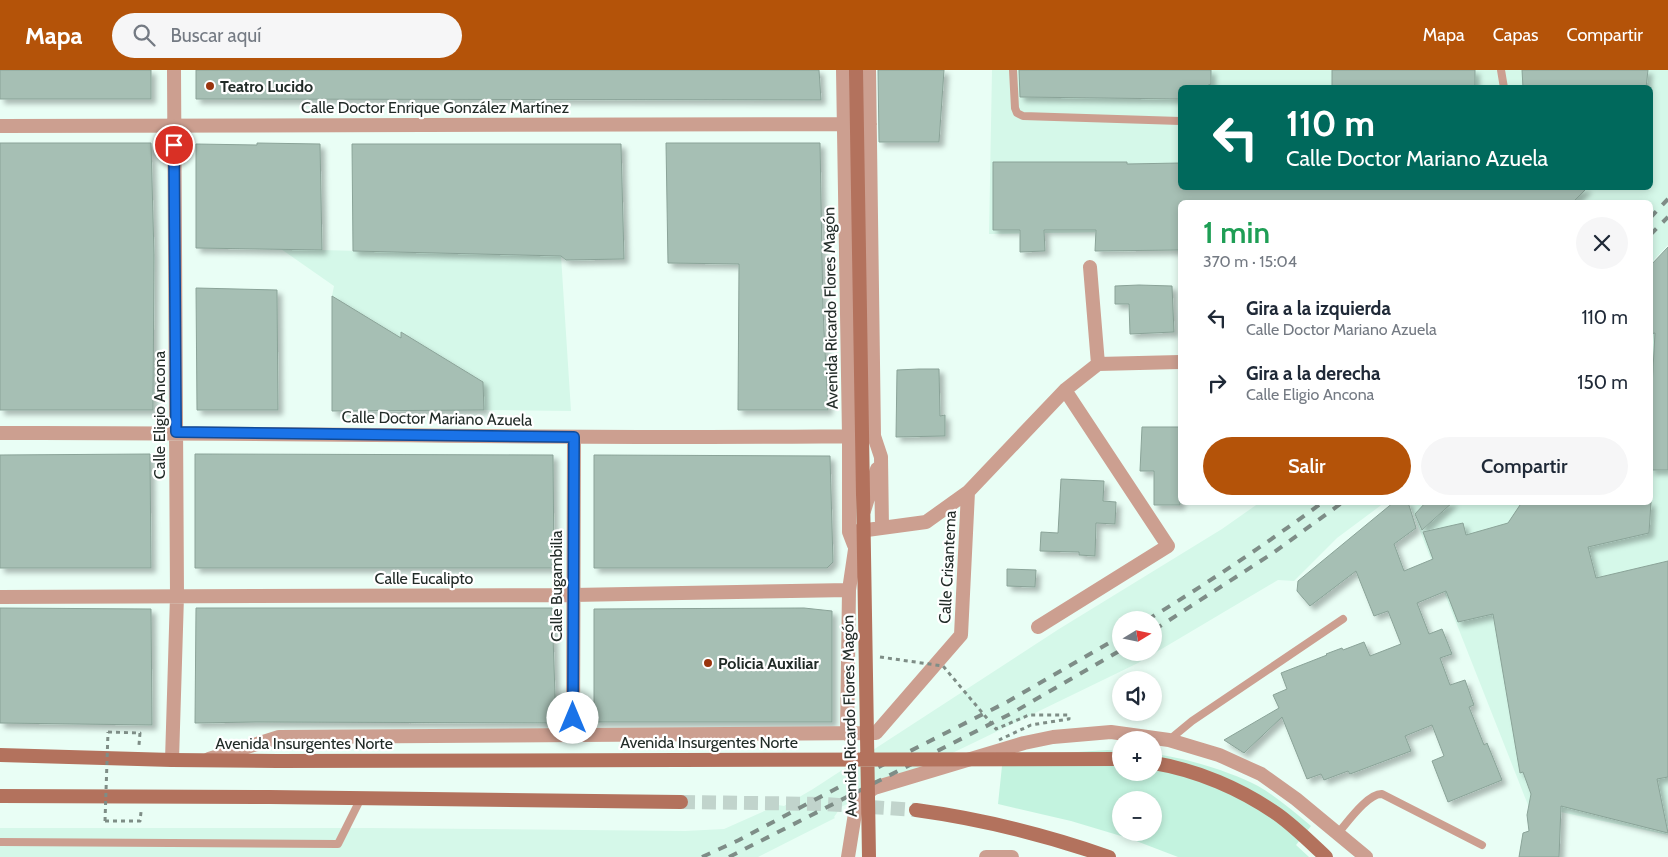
<!DOCTYPE html>
<html lang="es">
<head>
<meta charset="utf-8">
<style>
  :root { --surface:#fff; --page:#f6f6f7; --text:#1f2937; --muted:#747a83; --accent:#b45309 }
  body { margin:0; font-family:Cabin,sans-serif; background:var(--page); color:var(--text); height:100vh; display:flex; flex-direction:column; font-size:19px; white-space:nowrap }
  * { box-sizing:border-box; margin:0 }
  p { font-size:16px; color:var(--muted) }
  .icon { flex:none; width:28px; height:28px; fill:none; stroke:currentColor; stroke-width:2; stroke-linecap:round; stroke-linejoin:round }
  .map { position:relative; flex:1; overflow:hidden }
  .panel { position:absolute; left:1178px; top:130px; width:475px; height:305px; display:flex; flex-direction:column; background:var(--surface); border-radius:8px; box-shadow:0 2px 8px #0003 }
  .panel>* { flex:none }
  .hud { position:absolute; left:1178px; top:15px; width:475px; height:105px; border-radius:8px; box-shadow:0 2px 8px #0003; background:#00695c; color:#fff; overflow:hidden }
  .needle { width:32px; rotate:80deg }
  .fabs { position:absolute; left:1112px; top:541px; display:grid; gap:10px }
  .fabs a { display:grid; place-items:center; width:50px; height:50px; border-radius:50%; background:var(--surface); box-shadow:0 2px 8px #0003; font-size:25px }
  .pin { position:absolute; display:grid; place-items:center; width:42px; height:42px; color:#fff; margin:-21px; border:2px solid #fff; border-radius:50%; box-shadow:0 1px 5px #0007 }
  .me { position:absolute; width:55px; margin:-28px; rotate:0deg; stroke-linejoin:round; filter:drop-shadow(0 0 4px #0008) }
  .turn { display:flex; align-items:center; gap:18px; height:105px; padding:0 25px; font-size:22px }
  .turn .icon { width:65px; height:65px; stroke-width:2.5 }
  .turn b { display:block; font-size:35px; line-height:42px }
  .round { display:grid; place-items:center; flex:none; width:52px; height:52px; border-radius:26px; background:var(--page) }
  .headline { display:flex; align-items:center; justify-content:space-between; height:85px; padding:0 25px }
  h1 { font-size:30px; font-weight:600; line-height:38px; color:#1e9e55 }
  .cta { display:flex; gap:10px; margin-top:auto; padding:10px 25px }
  .cta a { flex:1; height:58px; border-radius:30px; background:var(--accent); color:#fff; font-size:20px; font-weight:600; line-height:58px; text-align:center }
  .cta a+a { background:var(--page); color:var(--text) }
  ul { padding:0; list-style:none }
  li { display:flex; align-items:center; gap:15px; height:65px; padding:0 25px }
  li div { flex:1 }
  li b { display:block; font-size:19px }
  li em { font-style:normal }
  header { display:flex; align-items:center; gap:30px; box-sizing:border-box; height:70px; padding:0 25px; background:var(--accent); color:#fff }
  header strong { font-size:24px }
  nav { display:flex; gap:28px; margin-inline-start:auto; font-size:18px }
  .search { width:350px; height:45px; background:var(--page); display:flex; align-items:center; gap:12px; box-sizing:border-box; padding:0 18px; border-radius:28px; color:var(--muted); font-size:19px }
  .map>svg:first-child { display:block }
</style>
</head>
<body>
<header>
<strong>Mapa</strong>
<div class="search"><svg class="icon" aria-label="search" viewBox="0 0 24 24"><circle cx="10" cy="10" r="6"/><path d="M15 15l6 6"/></svg>Buscar aquí</div>
<nav><a>Mapa</a><a>Capas</a><a>Compartir</a></nav>
</header>
<div class="map">
<svg width="1668" height="787" viewBox="0 0 1668 787">
  <defs>
    <filter id="shadow"><feDropShadow dx="4.5" dy="4.5" stdDeviation="2.5" flood-color="#0004"/></filter>
  </defs>
  <rect width="100%" height="100%" fill="#e9fef5"/>
  <path fill="#d5f8e9" fill-rule="evenodd" d="M992,0h676v175l-18,19v-62h-470v29l-191,3zM1180,18h470v100h-470z
    M281,179l280,7 10,155 -87,-1 -1,-28 -82,-50v6l-69,-42 2,-10z
    M1668,183v582l-140,-30 -119,-302 241,-1v-231z
    M1259,433h125l-47,35 -43,43 -16,-1 -140,83 -297,144 -7,10 1,1 -77,39h-758v-29h371l314,3 39,-2 54,-24 6,1 29,-17 246,-160 163,-100zM1121,550h33v32h-33z"/>
  <path fill="#c3f3df" fill-rule="evenodd" d="M1107,680l14,1v21h33v-18c29,3 78,18 104,32 19,11 36,26 53,40l-15,19 13,12h-131l-47,-18 -60,-18 -73,-17 4,-38 47,-12zM1121,730h33v32h-33z"/>
  <path fill="#a6bfb4" stroke="#8aa398" filter="url(#shadow)" d="M0,0h151v29h-151z
    M196,0h623l2,30 -625,-1z
    M878,0h66l-5,72h-60z
    M1019,0h192v14l-9,4h-22v11l-160,-2z
    M1332,0h143v18h-143z
    M1522,0h126l-2,18h-123z
    M0,73h151l3,112 -1,155h-153z
    M257,73l63,1 2,106 -126,-2v-104l61,1z
    M666,73h154l3,167 5,100h-90l1,-146 -71,-1z
    M352,74h269l3,115 -58,1 -5,-4 -208,-5z
    M993,92h134v2l53,-1v25h407l-14,14h-393v48l-85,1 1,-21h-52l1,21 -25,1v-22h-27z
    M1668,177v223h-18v-47l5,-90 -5,1v-68z
    M1139,215l33,1 2,46 -44,2 -1,-30h-14v-18z
    M196,218l81,2 1,120h-81z
    M332,226l69,42v-6l82,50 1,28 -152,1z
    M919,299h20l1,47 5,-1v21l-49,1 1,-67z
    M1142,357h38v78h-26v-34h-14z
    M150,384l1,114h-151v-113z
    M195,384l358,1 1,113h-359z
    M594,385l236,1 3,106 -6,6h-233z
    M1061,409l43,2 -1,20 13,1 -1,22 -19,-1 -1,33 -16,-1v-3l-39,-1 1,-19 17,1z
    M1394,432h14l8,26 -22,16 10,27 29,-12 -10,-27 40,-9 3,12 42,-12 14,-21h129l-2,31 -61,14 8,31 72,-17v216l-11,2 11,54 -107,-27 -2,51h-40l4,-24 6,-2 -2,-16 4,-21 -8,-22 -3,1 -27,-159 -35,8 -12,-31 -29,12 12,31 13,-5 10,25 -12,4 10,27 15,-5 9,25 -5,2 15,38 3,-2 15,37 -54,22 -16,-41 12,-5 -12,-31 -27,11 6,15 -61,23 -2,-3 -24,9 -3,-6 -14,5 -25,-62 -38,36 -20,-13 55,-32 -6,-13 14,-6 -6,-16 46,-18 -1,-1 16,-6 1,2 21,-8 6,14 31,-12 -13,-33 -14,5 -18,-45 -46,35 -13,-15 1,-10z
    M1426,432h27l-31,28 -7,-16z
    M1007,499l29,1 -1,17 -28,-1z
    M0,538l151,1 1,116 -152,-2z
    M196,538h356l4,115 -300,-1 -61,1z
    M804,538l28,3v111h-238v-113z"/>
  <g fill="none" stroke-linecap="round" stroke-linejoin="round">
    <path stroke="#c1d4cc" stroke-width="14" stroke-dasharray="14 7" stroke-linecap="butt" d="M681,732l144,2 91,6"/>
    <path stroke="#7e8d86" stroke-width="3" stroke-dasharray="4 4" stroke-linecap="butt" d="M108,662l32,1 -1,12
      M105,751h35l1,-9"/>
    <path stroke="#cc9f90" stroke-width="8" d="M1013,0l2,38 2,5 6,3 157,5
      M1501,0l3,18
      M1169,670l23,-19 151,-102
      M1338,763c9,-10 30,-40 44,-39l100,51
      M0,772l338,2 23,-46"/>
    <path stroke="#cc9f90" stroke-width="14" d="M843,0l6,366v96l5,13
      M869,0l5,366 7,21 1,71
      M0,56l870,-2
      M1090,197l8,97
      M0,363c291,-1 583,7 874,3
      M864,441l13,-42
      M852,462l74,-10 42,-30 97,-102 33,-26 82,-2
      M0,527l573,-2 276,-5
      M1038,557l130,-81 -103,-156
      M847,664l2,-144 8,-54
      M573,666l1,-299
      M209,689l70,-22 597,-4 85,-98 7,-143
      M172,690l5,-164 -3,-526"/>
    <path stroke="#cc9f90" stroke-width="14" d="M848,787l9,-56 17,-13 150,-45 29,-6 58,-5 58,8 50,15 42,19 35,25 70,58
      M986,787h26"/>
    <path stroke="#b3725d" stroke-width="14" d="M0,685l172,5 105,1
      M1154,693c43,7 87,26 123,51 17,12 33,28 49,43
      M0,726l269,1 412,5
      M916,740c66,9 130,25 193,47"/>
    <path stroke="#7e8d87" stroke-width="4" stroke-dasharray="9 9" stroke-linecap="butt" d="M1650,148l18,-19
      M1650,165l18,-18
      M1147,550c61,-37 119,-76 176,-118
      M1154,560l119,-77 70,-51
      M702,787l37,-17 102,-54 166,-84 114,-66
      M729,787l285,-145 107,-62"/>
    <path stroke="#7e8d86" stroke-width="3" stroke-dasharray="4 4" stroke-linecap="butt" d="M880,587l63,9 53,63 33,-14h40v4l-38,6 -32,15
      M105,751l3,-89"/>
    <path stroke="#b3725d" stroke-width="14" d="M856,0l13,787
      M277,691l844,-2"/>
  </g>
  <g fill="none" stroke-linecap="round" stroke-linejoin="round">
    <defs>
      <path id="route" d="M174,75l2,287 398,5 -1,281"/>
    </defs>
    <use href="#route" stroke="#114b97" stroke-width="12"/>
    <use href="#route" stroke="#1a73e8" stroke-width="9"/>
  </g>
  <g fill="#9a340d" stroke="#fff" stroke-width="2">
    <circle cx="210" cy="16" r="5"/>
    <circle cx="708" cy="593" r="5"/>
  </g>
  <g text-anchor="middle" stroke-width="4.5" stroke-linejoin="round" paint-order="stroke">
    <g font-size="16" font-weight="bold" fill="#212b27" stroke="#fff" text-anchor="start">
      <text x="220" y="22">Teatro Lucido</text>
      <text x="718" y="599">Policia Auxiliar</text>
    </g>
    <g font-size="16" fill="#212b27" stroke="#fff">
      <text x="435" y="43">Calle Doctor Enrique González Martínez</text>
      <text transform="translate(830 238) rotate(-91)" y="6">Avenida Ricardo Flores Magón</text>
      <text transform="translate(159 345) rotate(-90)" y="6">Calle Eligio Ancona</text>
      <text transform="translate(437 348) rotate(1)" y="6">Calle Doctor Mariano Azuela</text>
      <text transform="translate(947 497) rotate(-87)" y="6">Calle Crisantema</text>
      <text x="424" y="514">Calle Eucalipto</text>
      <text transform="translate(556 516) rotate(-90)" y="6">Calle Bugambilia</text>
      <text transform="translate(849 646) rotate(-91)" y="6">Avenida Ricardo Flores Magón</text>
      <text x="709" y="678">Avenida Insurgentes Norte</text>
      <text x="304" y="679">Avenida Insurgentes Norte</text>
    </g>
  </g>
</svg>
<div class="fabs">
<a><svg class="needle" viewBox="-14 -14 28 28"><path d="M0-13l5 13h-10z" fill="#e53935"/><path d="M0 13l5-13h-10z" fill="#747a83"/></svg></a>
<a><svg class="icon" aria-label="sound" viewBox="0 0 24 24"><path d="M4 9h4l5-4v14l-5-4H4zM17 9q2 3 0 6"/></svg></a>
<a>+</a>
<a>−</a>
</div>
<div class="pin" style="left:174px;top:75px;background:#d93025"><svg class="icon" aria-label="arrive" viewBox="0 0 24 24"><path d="M6 21V4h12l-3 4 3 4H6"/></svg></div>
<svg class="me" style="left:573px;top:648px" viewBox="-20 -20 40 40"><circle r="19" fill="#fff"/><path d="M0-13L10 11 0 6-10 11z" fill="#1a73e8"/></svg>
<div class="hud">
<div class="turn"><svg class="icon" aria-label="left" viewBox="0 0 24 24"><path d="M17 20v-9H6M10 6l-5 5 5 5"/></svg><div><b>110 m</b>Calle Doctor Mariano Azuela</div></div>
</div>
<section class="panel">
<div class="headline"><div><h1>1 min</h1><p>370 m · 15:04</p></div><a class="round"><svg class="icon" aria-label="close" viewBox="0 0 24 24"><path d="M6 6l12 12M18 6L6 18"/></svg></a></div>
<ul>
<li><svg class="icon" aria-label="left" viewBox="0 0 24 24"><path d="M17 20v-9H6M10 6l-5 5 5 5"/></svg><div><b>Gira a la izquierda</b><p>Calle Doctor Mariano Azuela</p></div><em>110 m</em></li>
<li><svg class="icon" aria-label="right" viewBox="0 0 24 24"><path d="M7 20v-9h11M14 6l5 5-5 5"/></svg><div><b>Gira a la derecha</b><p>Calle Eligio Ancona</p></div><em>150 m</em></li>
</ul>
<div class="cta"><a>Salir</a><a>Compartir</a></div>
</section>
</div>
</body>
</html>
